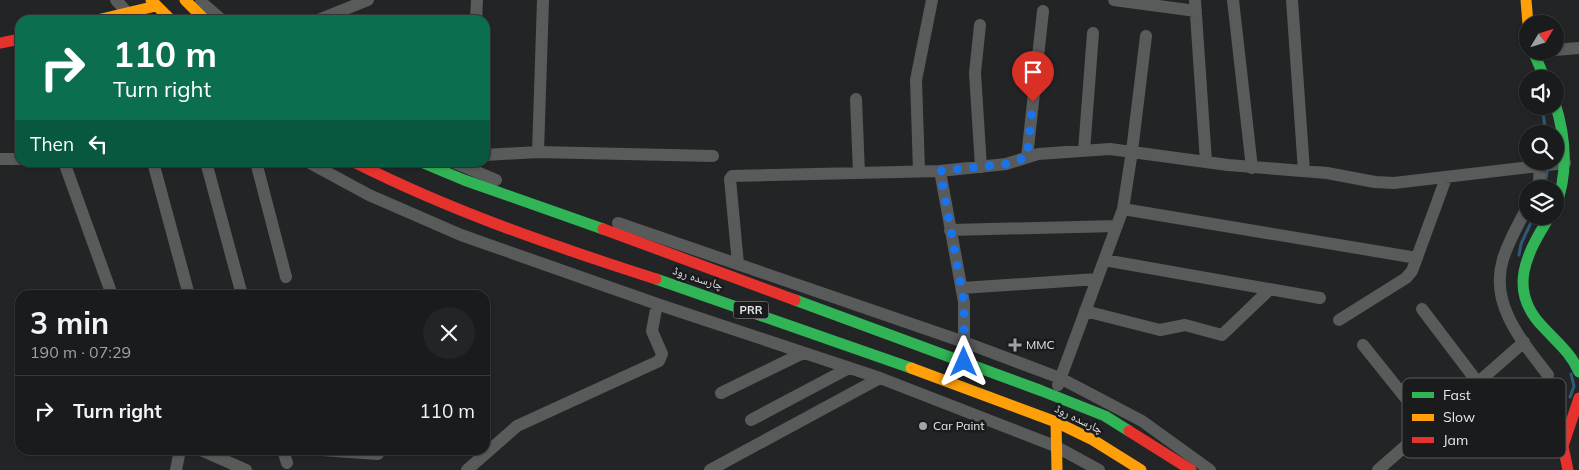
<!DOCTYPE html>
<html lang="en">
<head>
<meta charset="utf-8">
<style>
  :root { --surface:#1a1b1c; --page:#232425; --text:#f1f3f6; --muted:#9fa1a3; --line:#38393b }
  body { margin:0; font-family:Mulish,"Noto Naskh Arabic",sans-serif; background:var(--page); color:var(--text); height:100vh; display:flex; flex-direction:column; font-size:19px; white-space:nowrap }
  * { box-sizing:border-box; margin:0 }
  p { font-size:16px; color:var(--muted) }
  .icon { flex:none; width:28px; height:28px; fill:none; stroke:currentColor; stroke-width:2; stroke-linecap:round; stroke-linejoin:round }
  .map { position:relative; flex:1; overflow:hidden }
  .drawer { position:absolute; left:15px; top:290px; width:475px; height:165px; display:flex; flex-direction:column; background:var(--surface); border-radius:15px; box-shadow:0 1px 4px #0004,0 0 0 1px var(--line) }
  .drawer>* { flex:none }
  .guide { position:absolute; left:15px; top:15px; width:475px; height:152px; border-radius:15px; box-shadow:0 1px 4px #0004,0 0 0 1px var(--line); background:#0b6e4f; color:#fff; overflow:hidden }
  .needle { width:32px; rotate:52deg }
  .fabs { position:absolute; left:1519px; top:15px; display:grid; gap:10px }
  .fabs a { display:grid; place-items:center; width:45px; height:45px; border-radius:50%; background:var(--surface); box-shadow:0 1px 4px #0004,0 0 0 1px var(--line); font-size:25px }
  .pin { position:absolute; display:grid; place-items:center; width:42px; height:42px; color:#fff; margin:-51px -21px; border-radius:50% 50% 50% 0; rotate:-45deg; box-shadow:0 0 5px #0007 }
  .pin .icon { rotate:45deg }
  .me { position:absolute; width:55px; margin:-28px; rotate:0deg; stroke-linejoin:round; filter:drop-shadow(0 0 4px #0008) }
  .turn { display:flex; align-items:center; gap:18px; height:105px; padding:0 15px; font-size:22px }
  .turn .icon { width:65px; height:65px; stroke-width:2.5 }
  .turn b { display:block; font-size:35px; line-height:42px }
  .then { display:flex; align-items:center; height:48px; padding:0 15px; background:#0003; gap:10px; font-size:19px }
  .round { display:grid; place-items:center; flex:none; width:52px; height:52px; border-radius:26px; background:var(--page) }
  .head { display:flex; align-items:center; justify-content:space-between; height:85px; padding:0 15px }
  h1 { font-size:30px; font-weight:700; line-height:38px }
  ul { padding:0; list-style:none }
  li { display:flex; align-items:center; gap:15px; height:70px; padding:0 15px; border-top:1px solid var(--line) }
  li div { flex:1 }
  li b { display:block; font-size:19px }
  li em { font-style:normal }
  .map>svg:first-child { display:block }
</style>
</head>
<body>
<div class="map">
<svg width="1579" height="470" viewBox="0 0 1579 470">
  <rect width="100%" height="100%" fill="#232426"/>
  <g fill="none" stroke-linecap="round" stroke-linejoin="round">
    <path stroke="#2e5977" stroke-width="3" d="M1542,106l4,28
      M1544,189l4,-22
      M1519,255l2,-11 13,-28
      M1570,397l4,-11 -3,-12"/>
    <path stroke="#595a5a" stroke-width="12" d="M116,0l16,18
      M1114,0l82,11
      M1195,0l11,162
      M1233,0l19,168
      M1292,0l12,171
      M201,2l21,18
      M318,20l50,-20
      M476,20l1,-20
      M980,25l-5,48 6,94
      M1555,50l24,-2
      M856,99l3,74
      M1084,151l9,-118
      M538,152l5,-152
      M485,155l53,-3 175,4
      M1027,157l16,-146
      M0,159h20
      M64,162l48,133
      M153,162l36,133
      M206,162l36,133
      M256,162l30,115
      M308,162l61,33 92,40 196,69 223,74 175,68 44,24
      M453,162l43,18
      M919,171l-3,-91 16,-80
      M940,171l24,131v47
      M1536,189l3,-8 1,-16
      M1528,206c-9,17 -19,34 -25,53 -14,45 19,82 45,116
      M1123,209l294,49
      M618,223l346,119 96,36 82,43 68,49
      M950,230l167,-4
      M1104,260l216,38
      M738,264l-8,-85 2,-3 208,-5 66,-7 32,-10 72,-5 118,16 99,8 48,9 19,1 171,-20
      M962,288l135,-9
      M1422,309l85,112
      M1085,311l75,19 25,-5 37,10 48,-46
      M1339,320l67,-42 6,-7 34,-93
      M1363,345l65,81
      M1058,385l65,-176 9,-58 14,-115
      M721,393l82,-40
      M751,420l98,-52
      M201,450l45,20
      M283,450l4,13
      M321,450l57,4
      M176,470l4,-20
      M467,470l50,-44 142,-65 3,-7 -10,-23 5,-27
      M710,470l170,-92
      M1378,470l146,-128"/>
    <path stroke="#30b455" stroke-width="11" d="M1533,51l12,28
      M1555,103c11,35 14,70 0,105
      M421,162l43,18 139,49
      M1550,216c-24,38 -43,74 -7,111 14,15 28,26 36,45
      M656,279l255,89
      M795,300l247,91 63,25 24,15"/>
    <path stroke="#ff9f0a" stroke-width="11" d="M151,0l20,20
      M185,0l20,20
      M1526,0l2,24
      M97,20l59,-14
      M911,368l145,54 37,18 48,30
      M1056,422l1,48"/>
    <path stroke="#e5322d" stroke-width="11" d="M0,43l20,-4
      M354,162c97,49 199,84 302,117
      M603,229l192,71
      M1129,431l62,39
      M1568,470l-5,-24 16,-48"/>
  </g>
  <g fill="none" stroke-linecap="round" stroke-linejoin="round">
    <path stroke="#1a73e8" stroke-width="9" stroke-dasharray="0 16.2" d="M964,362v-60l-24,-131 66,-7 21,-7 6,-55"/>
  </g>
  <g fill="#a2a3a5" stroke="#191b1d" stroke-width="2">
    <path d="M1012.5 337.5h5v5h5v5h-5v5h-5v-5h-5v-5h5z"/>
    <circle cx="923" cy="426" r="5"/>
  </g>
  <g text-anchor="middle" stroke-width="5" stroke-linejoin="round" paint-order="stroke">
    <rect fill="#191b1d" stroke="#a8aaac" stroke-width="1" x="733.5" y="301.5" width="35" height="17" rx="4"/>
    <g font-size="11" font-weight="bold" fill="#e6e7e9">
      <text x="751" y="314">PRR</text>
    </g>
    <g font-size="12" fill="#e6e7e9" stroke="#191b1d">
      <text transform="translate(698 278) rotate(18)" y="4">چارسدہ روڈ</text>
      <text transform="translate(1079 419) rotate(26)" y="4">چارسدہ روڈ</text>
    </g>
    <g font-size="12" fill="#e6e7e9" stroke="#191b1d" text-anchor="start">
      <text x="1026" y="349">MMC</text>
      <text x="933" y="430">Car Paint</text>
    </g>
  </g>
  <rect x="1402" y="378" width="164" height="80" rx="8" fill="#191b1d" stroke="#56585a" stroke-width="1"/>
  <rect x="1412" y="392" width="22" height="6" fill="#30b455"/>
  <rect x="1412" y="414" width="22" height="7" fill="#ff9f0a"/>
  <rect x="1412" y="437" width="22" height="6" fill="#e5322d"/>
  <g font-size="14" fill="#e6e7e9">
    <text x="1443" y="400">Fast</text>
    <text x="1443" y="422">Slow</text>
    <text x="1443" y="445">Jam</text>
  </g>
</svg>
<div class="fabs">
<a><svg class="needle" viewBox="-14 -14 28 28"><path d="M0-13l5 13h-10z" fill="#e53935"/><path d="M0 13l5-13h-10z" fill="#9fa1a3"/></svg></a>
<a><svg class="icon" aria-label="sound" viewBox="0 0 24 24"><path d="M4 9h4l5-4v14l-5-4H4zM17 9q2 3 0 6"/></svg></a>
<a><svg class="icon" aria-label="search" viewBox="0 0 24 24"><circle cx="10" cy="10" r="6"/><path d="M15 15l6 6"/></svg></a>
<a><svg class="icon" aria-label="layers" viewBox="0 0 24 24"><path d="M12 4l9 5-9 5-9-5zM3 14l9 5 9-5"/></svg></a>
</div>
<div class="pin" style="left:1033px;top:102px;background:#d93025"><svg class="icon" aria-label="arrive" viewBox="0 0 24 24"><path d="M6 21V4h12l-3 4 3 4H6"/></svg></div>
<svg class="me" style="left:964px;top:362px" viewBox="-20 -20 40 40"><path d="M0-17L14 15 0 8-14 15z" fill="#1a73e8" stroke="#fff" stroke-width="4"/></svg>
<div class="guide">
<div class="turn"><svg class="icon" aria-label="right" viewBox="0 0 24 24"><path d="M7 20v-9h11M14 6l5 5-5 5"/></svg><div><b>110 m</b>Turn right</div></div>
<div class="then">Then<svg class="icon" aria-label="left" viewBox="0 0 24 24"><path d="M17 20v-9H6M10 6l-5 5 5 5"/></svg></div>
</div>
<section class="drawer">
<div class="head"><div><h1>3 min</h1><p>190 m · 07:29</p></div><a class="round"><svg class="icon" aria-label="close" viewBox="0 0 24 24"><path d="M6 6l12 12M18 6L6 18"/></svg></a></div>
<ul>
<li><svg class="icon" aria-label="right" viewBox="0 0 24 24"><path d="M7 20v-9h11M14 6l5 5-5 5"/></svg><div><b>Turn right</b></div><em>110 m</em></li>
</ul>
</section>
</div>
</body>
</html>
